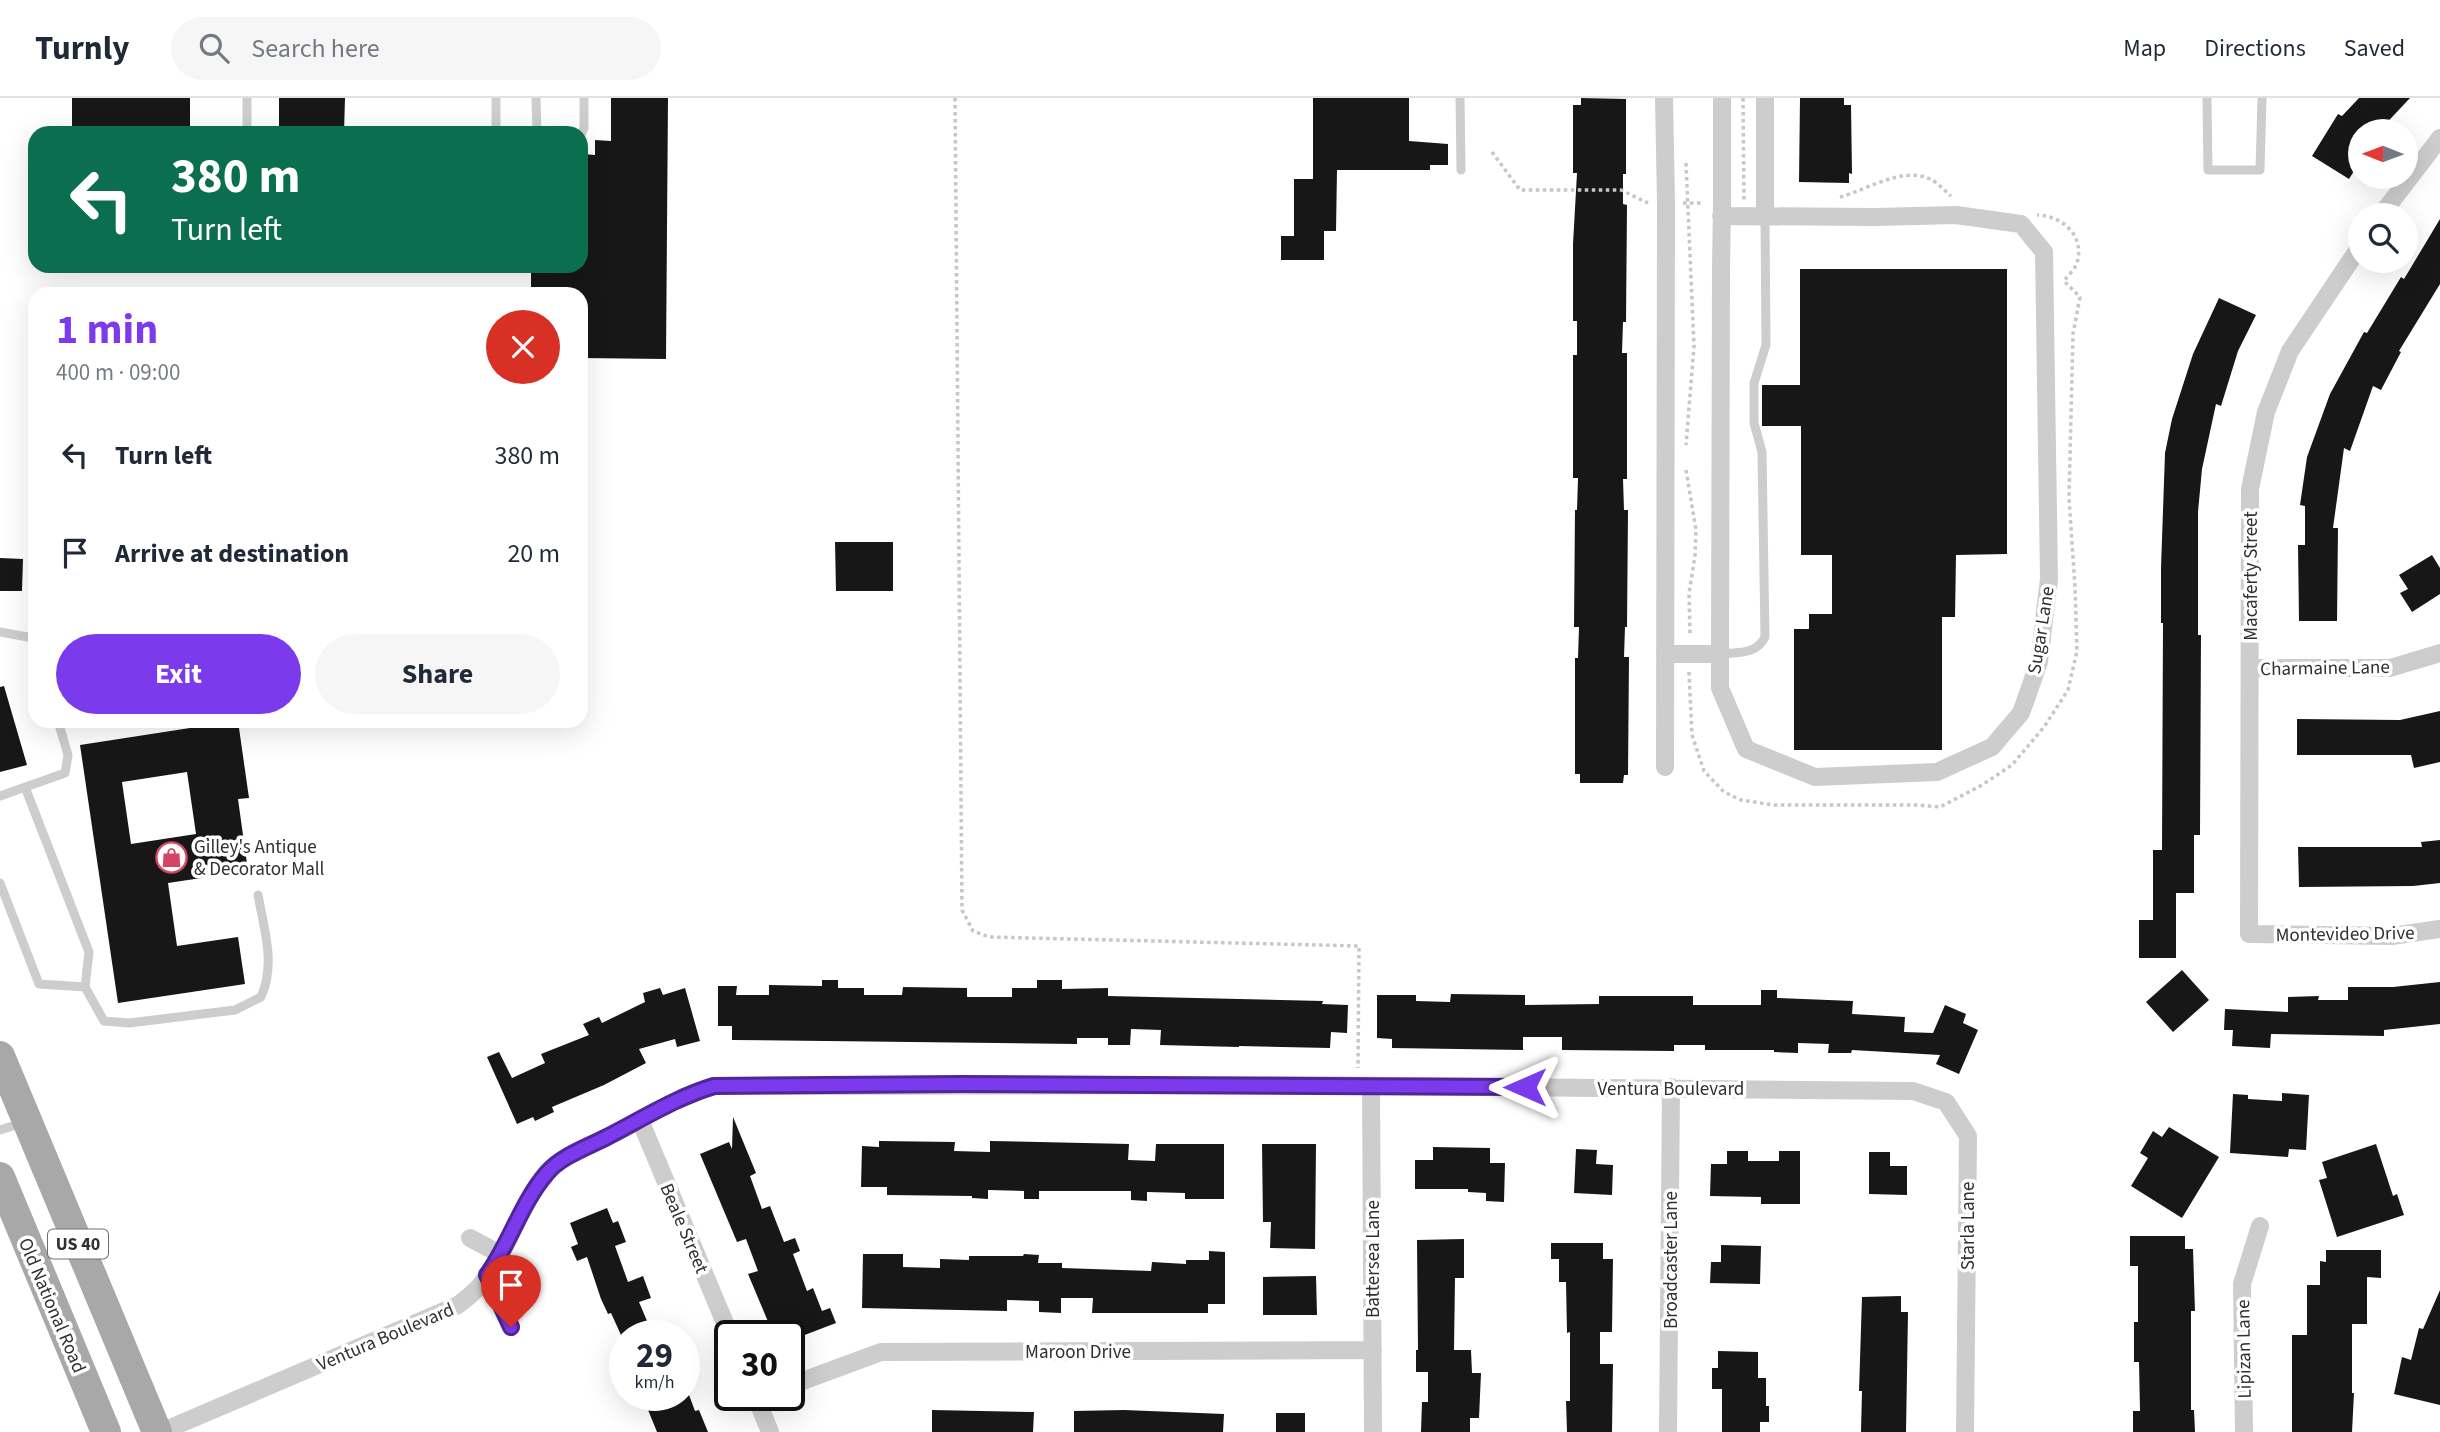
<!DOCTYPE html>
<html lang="en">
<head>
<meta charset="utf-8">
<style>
  :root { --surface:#fff; --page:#f6f6f7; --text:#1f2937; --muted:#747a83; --line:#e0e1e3; --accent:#7c3aed }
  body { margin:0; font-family:"Source Sans 3",sans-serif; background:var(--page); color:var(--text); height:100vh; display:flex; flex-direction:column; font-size:26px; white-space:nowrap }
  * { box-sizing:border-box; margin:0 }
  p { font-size:23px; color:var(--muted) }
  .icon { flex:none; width:38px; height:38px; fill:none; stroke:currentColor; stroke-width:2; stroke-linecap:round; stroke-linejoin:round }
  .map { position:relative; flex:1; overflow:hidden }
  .panel { position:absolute; left:28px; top:189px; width:560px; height:441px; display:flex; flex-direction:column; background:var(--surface); border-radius:21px; box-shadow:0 7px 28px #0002 }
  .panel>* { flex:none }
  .hud { position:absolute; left:28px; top:28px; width:560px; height:147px; border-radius:21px; box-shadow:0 7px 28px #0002; background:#0b6e4f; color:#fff; overflow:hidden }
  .needle { width:46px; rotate:271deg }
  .buttons { position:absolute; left:2348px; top:21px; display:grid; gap:14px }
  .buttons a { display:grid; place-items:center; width:70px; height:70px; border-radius:50%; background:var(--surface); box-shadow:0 7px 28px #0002; font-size:35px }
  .speed { position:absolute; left:609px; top:1222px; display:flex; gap:14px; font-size:35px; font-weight:700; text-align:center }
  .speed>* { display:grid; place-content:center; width:91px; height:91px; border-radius:50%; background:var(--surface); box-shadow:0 7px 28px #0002; line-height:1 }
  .speed small { font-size:18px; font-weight:400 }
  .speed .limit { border:4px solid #111; border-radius:10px; background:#fff; color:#111 }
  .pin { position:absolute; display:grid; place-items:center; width:60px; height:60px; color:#fff; margin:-72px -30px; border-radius:50% 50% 50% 0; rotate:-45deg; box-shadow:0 0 7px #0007 }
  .pin .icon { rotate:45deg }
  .me { position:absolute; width:77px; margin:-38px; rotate:270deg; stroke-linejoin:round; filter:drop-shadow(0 0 5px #0008) }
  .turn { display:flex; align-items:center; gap:24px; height:147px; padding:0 28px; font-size:32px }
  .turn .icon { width:91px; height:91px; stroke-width:2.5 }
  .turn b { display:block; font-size:49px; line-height:60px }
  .round { display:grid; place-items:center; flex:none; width:74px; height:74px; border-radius:37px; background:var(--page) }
  .overview { display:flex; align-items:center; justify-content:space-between; height:119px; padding:0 28px }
  h1 { font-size:42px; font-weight:700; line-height:52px; color:var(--accent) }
  .cta { display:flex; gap:14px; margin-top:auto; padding:14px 28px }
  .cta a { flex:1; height:80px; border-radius:42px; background:var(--accent); color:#fff; font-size:28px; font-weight:700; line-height:80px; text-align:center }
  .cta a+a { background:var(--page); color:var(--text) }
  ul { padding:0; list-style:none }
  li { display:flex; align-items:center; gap:21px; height:98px; padding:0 28px }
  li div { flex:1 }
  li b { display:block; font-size:26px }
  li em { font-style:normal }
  header { display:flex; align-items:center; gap:42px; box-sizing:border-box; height:98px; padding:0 35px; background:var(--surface); border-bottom:2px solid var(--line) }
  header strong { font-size:33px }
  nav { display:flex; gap:38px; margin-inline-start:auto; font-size:24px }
  .search { width:490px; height:63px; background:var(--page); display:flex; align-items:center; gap:18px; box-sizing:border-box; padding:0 24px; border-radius:38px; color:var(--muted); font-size:26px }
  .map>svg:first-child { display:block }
</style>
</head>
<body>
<header>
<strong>Turnly</strong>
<div class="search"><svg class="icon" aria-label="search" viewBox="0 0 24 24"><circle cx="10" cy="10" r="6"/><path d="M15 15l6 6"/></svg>Search here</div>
<nav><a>Map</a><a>Directions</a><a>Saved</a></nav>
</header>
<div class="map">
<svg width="2440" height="1334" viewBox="0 0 2440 1334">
  <rect width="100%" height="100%" fill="#fff"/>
  <path fill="#171717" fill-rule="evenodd" d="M72,0h118v35h-118z
    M279,0h66l-1,35h-65z
    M611,0h57l-2,261 -85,-1v-64h-50v-28h52v-112l12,1v-15l16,1z
    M1313,0h96v43l39,3v21h-18v5h-93l-1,61h-12v29h-43v-24h13v-57h19z
    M1581,0l45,1v75h-3v30l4,1 -1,117h-3l-1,31h5v126h-4l1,31h4l-1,117h-2l-1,30h5l-1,118h-4l-1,8h-43v-9h-5v-116h3l1,-31h-5l1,-117h2l1,-32h-5v-123h4v-34h-4v-77l4,-71h-4v-68h8z
    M1800,0h44v7h7l1,69 -3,-1v10l-50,-1z
    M2359,0h51l-31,33h-18v29l-12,19 -37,-23 26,-42 4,2z
    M2440,121v65l-41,67 2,1 -20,38 -8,-4 -23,65 -6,-3 -11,80h5l-1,93h-38l-1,-76h7v-39l-5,-1 7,-48 23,-63 34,-62 3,1 34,-56 3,2z
    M1800,171h207v285l-51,1 -1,62h-13v133h-148v-121h15v-15h23v-59h-31v-129h-39v-41h38z
    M2219,200l37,17 -18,36 -17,55 -5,-2 -14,65 -4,43v123h3l-1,200h-6v58h-18v65h-37v-38h14v-70h9l1,-227h-2v-55l4,-115 7,-34 21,-65z
    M835,444h58v49h-57z
    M2432,457l8,13v26l-28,18 -12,-19 8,-4 -9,-14z
    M0,460l23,1 -1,32h-22z
    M4,588l23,79 -27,7v-85z
    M2440,613v51l-26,6 -3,-13h-114v-36l103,1z
    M189,623h49l11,77 -11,1 10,72 -80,12 9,63 61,-9 7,47 -127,19 -38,-258 110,-17zM187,674l9,62 -65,10 -9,-62z
    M2440,742v43l-27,3 -114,1 -1,-40h124l-1,-5z
    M2182,872l27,30 -36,32 -27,-30z
    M822,882h16v8h26v7h38l1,-8 64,1v9h45v-9h25v-8h25v9l46,-1v8l215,5 -1,3 26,1 -1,28 -16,-1 -1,16 -91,-2v1l-79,-2 1,-15 -30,-1 -1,16h-22v-7h-31v6l-345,-4v-14h-14v-40h19l-1,9h33v-10l53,1z
    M2440,884v42l-56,6v6l-113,-2 -1,14 -38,-2 1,-16h-9l1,-21 63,3v-15l31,-1 -1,4h30v-13h45z
    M660,890l3,7 22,-7 15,53 -23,6 -2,-8 -36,10 7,14 -42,22 -52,22 2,5 -19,9 -2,-4 -16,7 -30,-67 12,-5 13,26 33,-15 -4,-9 48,-19 -6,-11 16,-7 3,6 43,-21 -2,-9z
    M1761,892h16v8l76,3 -1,13 53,3 -1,15 29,1 12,-28 21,9 -3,9 15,7 -19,44 -23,-10 4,-9 -88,-5 -1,3h-23l1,-9 -31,-1v10l-24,-1v-2h-69v-5h-31v6l-112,-1v-13h-39v13l-131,-2v-9l-15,-1v-43h39v6l34,1 1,-8 74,1v10l74,-1v-8h94v9h68z
    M2282,995l27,2 -3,55 -17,-1 -1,8 -58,-4 3,-59 15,1v4l34,2z
    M733,1019l23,56 -6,3 12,33 8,-3 14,36 11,-4 5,13 -7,3 14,37 6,-3 9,23 8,-3 6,15 -47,18v-6h-5l-3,-7 -9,3 -24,-57 10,-3 -12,-32 -9,3 -37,-88 29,-12 3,7z
    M2169,1029l50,30 -37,61 -51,-32 17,-28 -8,-5 13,-22 9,6z
    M879,1043l76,1 -1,9 36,1v-11l139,3 -1,16 27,1 1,-17h68v55h-39v-6l-38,-1v9l-16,-1v-9h-92v8h-15v-8l-36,-1v9l-16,-1v-2l-85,-1v-8h-26l1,-41 17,1z
    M1262,1046h54l-1,105 -45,-1 1,-26h-8z
    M2376,1046l17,52 4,-2 7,21 -67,22 -18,-57 8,-2 -5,-16z
    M1433,1049l57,1v15h15l-1,39 -18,-1v-8l-18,-1v-3h-53v-29h18z
    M1576,1051l21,1 -1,14 17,1 -1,30 -38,-2z
    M1727,1053h21v10h31v-10h21v53h-39v-7l-51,-1 1,-32h16z
    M1869,1054h21v14h17v29l-38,-1z
    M607,1110l6,15 5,-2 8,21 -11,4 13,36 15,-6 8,22 -12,4 14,33h-32l-10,-22 -3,1 -7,-15 -14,-42 -10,4 -6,-14 7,-3 -8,-21z
    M2130,1138h55v13h8l2,62h-4v99h3l1,22h-62v-21h7l-1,-49h-5v-40h4v-56h-8z
    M1464,1141v39h-9l-1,72h17l1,23h9l-2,45h-9v14h-49l1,-30h6v-30h-12v-22h2l-1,-110z
    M1551,1145h52v16h10l-1,73h-12v32h13l-1,68h-45l-1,-31h4v-69l-3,1 -1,-51h-7v-23h-8z
    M1721,1147l40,1 -1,38 -50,-1 1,-21h10z
    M2326,1152h55v28l-14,-1v47h-15v69h2l-2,39h-60v-97h15v-50h13v-24l6,1z
    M1209,1153l16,1v52h-17v9h-116l1,-15h-32v15l-22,-1v-11l-32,-1v11l-145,-3 1,-54h40v13l37,1v-9l29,1v-4h54l1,-2 15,1 -1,8h24v5l89,3 1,-9 34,2v-4h23z
    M1316,1178l1,39h-54v-38z
    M2440,1192v115l-46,-11 8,-37 9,3 8,-32 4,1z
    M1901,1198v16h7l-2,120h-45l1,-41h-3l3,-94z
    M1718,1253l40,1v26h8v28h3v16h-9v10h-38v-43h-10v-21h6z
    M642,1297h47l6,16 4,-1 9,22h-51z
    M932,1312l102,2 -1,20h-101z
    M1124,1312l100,4 -1,18h-149v-21z
    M1276,1315h29v19h-29z"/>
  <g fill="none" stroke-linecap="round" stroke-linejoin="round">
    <path stroke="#c7c7c7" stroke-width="3.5" stroke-dasharray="3.5 3.5" stroke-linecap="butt" d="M955,0l7,812 11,21 16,6 370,9 -1,122
      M1743,0l1,102
      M1492,54l28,38h101l27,13
      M1686,65l8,183 -8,99
      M1840,99c27,-7 62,-31 90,-18 7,3 15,12 21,17
      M1683,105h20
      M1686,372l10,60 -1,26 -6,37 1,43
      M1689,574l3,63 12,36 20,21 17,8 33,5h143l23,2 42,-22 30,-20 32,-38 24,-37 9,-39 -2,-64 -6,-89 4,-164 7,-37 -16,-16c4,-6 11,-12 13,-18 8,-27 -14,-47 -40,-48"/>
    <path stroke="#cdcdcd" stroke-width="9" d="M536,0l1,35
      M1460,0l1,72
      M2207,0l1,72h52l2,-72
      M247,35v-35
      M496,35v-35
      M581,37l3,-7v-30
      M0,534l33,6 2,6
      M1720,556c18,-2 36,1 45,-17l-3,-185 -8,-29v-40l12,-38 -1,-128
      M25,689l64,165 -4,35
      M0,698l65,-23 3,-18 -10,-34
      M0,785l39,101 46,3 19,34 25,2 106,-13 26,-13c15,-33 3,-68 -3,-102
      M0,1032l22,-7"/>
    <path stroke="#cdcdcd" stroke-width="18" d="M1664,0l2,105 -1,564
      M2381,117l59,-77
      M1721,118l154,1 81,-2 65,9 23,28 5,327 -10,83 -18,51 -29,34 -55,25 -122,5 -69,-28 -26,-61v-34l1,-383 1,-68v-105
      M1765,119v-119
      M2361,147l-71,106 -24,61 -16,77 -1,445 143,2 48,-7
      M1665,556h55
      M2251,570h139l50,-15
      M1371,988l2,346
      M640,1022l90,215
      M470,1140l30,16
      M487,1177l24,52
      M789,1288l92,-34 492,-2
      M755,1297l15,37
      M161,1334l297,-127c7,-5 14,-11 20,-17 30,-34 40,-82 69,-116 15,-16 41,-26 60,-35 35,-18 70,-40 107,-51l572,-1 627,6 33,11 22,34 -3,296
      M1668,1334l3,-345
      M2244,1334l-2,-148 18,-58"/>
    <path stroke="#a8a8a8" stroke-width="30" d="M0,958l157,376
      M0,1079l106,255"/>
  </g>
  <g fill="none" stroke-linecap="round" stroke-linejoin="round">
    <defs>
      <path id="route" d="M511,1229l-24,-52c23,-32 34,-72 60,-102 14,-17 41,-26 60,-36 35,-18 70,-40 107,-51l247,-2 564,3"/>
    </defs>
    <use href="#route" stroke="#51269a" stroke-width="18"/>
    <use href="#route" stroke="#7c3aed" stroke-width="12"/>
  </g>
  <defs>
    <symbol id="shop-ring" viewBox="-11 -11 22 22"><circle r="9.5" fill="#fff" stroke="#d54464" stroke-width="1.5"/><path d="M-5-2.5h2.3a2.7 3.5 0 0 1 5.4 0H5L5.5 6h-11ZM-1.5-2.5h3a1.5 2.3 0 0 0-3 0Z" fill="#d54464"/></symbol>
  </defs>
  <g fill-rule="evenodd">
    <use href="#shop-ring" x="154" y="742" width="35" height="35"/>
  </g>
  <g text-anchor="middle" stroke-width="7" stroke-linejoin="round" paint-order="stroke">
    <rect fill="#fff" stroke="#6e6e6e" stroke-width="2" x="48" y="1131.5" width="60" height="29" rx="5"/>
    <g font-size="18" font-weight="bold" fill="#303030">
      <text x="78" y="1152">US 40</text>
    </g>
    <g font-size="19" fill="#303030" stroke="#fff">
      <text transform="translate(2250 478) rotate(-90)" y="7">Macaferty Street</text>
      <text transform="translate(2040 532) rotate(-81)" y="7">Sugar Lane</text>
      <text transform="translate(2325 569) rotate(-1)" y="7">Charmaine Lane</text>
      <text transform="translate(2345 835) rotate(-1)" y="7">Montevideo Drive</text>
      <text x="1671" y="997">Ventura Boulevard</text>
      <text transform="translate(1967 1128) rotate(-90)" y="7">Starla Lane</text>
      <text transform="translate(685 1130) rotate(67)" y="7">Beale Street</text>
      <text transform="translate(1372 1161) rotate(-90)" y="7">Battersea Lane</text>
      <text transform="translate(1670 1162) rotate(-90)" y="7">Broadcaster Lane</text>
      <text transform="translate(53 1207) rotate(67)" y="7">Old National Road</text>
      <text transform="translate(385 1238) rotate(-23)" y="7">Ventura Boulevard</text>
      <text transform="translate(2243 1251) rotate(-91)" y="7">Lipizan Lane</text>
      <text x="1078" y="1260">Maroon Drive</text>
    </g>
    <g font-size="19" fill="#303030" stroke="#fff" text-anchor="start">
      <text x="194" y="755">Gilley's Antique<tspan x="194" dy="22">&amp; Decorator Mall</tspan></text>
    </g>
  </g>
</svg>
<div class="buttons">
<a><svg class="needle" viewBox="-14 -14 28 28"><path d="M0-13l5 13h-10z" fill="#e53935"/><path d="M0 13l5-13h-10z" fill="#747a83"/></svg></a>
<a><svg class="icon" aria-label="search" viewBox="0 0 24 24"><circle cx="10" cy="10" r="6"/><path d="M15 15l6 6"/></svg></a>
</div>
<div class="speed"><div>29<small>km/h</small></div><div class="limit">30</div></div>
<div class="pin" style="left:511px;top:1229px;background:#d93025"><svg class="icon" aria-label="arrive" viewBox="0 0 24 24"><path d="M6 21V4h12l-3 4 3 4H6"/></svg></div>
<svg class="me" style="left:1525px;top:989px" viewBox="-20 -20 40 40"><path d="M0-17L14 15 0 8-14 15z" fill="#7c3aed" stroke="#fff" stroke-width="4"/></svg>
<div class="hud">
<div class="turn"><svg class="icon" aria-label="left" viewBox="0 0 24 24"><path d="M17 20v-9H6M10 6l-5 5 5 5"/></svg><div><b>380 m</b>Turn left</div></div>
</div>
<section class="panel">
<div class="overview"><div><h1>1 min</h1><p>400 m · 09:00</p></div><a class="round" style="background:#d93025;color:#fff"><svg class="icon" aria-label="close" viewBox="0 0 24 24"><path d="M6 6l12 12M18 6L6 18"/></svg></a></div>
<ul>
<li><svg class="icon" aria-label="left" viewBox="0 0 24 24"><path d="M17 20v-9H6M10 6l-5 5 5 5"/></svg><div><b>Turn left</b></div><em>380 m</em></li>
<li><svg class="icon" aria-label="arrive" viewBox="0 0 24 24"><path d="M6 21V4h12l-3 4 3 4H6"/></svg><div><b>Arrive at destination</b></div><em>20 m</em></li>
</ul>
<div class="cta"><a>Exit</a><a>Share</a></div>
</section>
</div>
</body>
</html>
